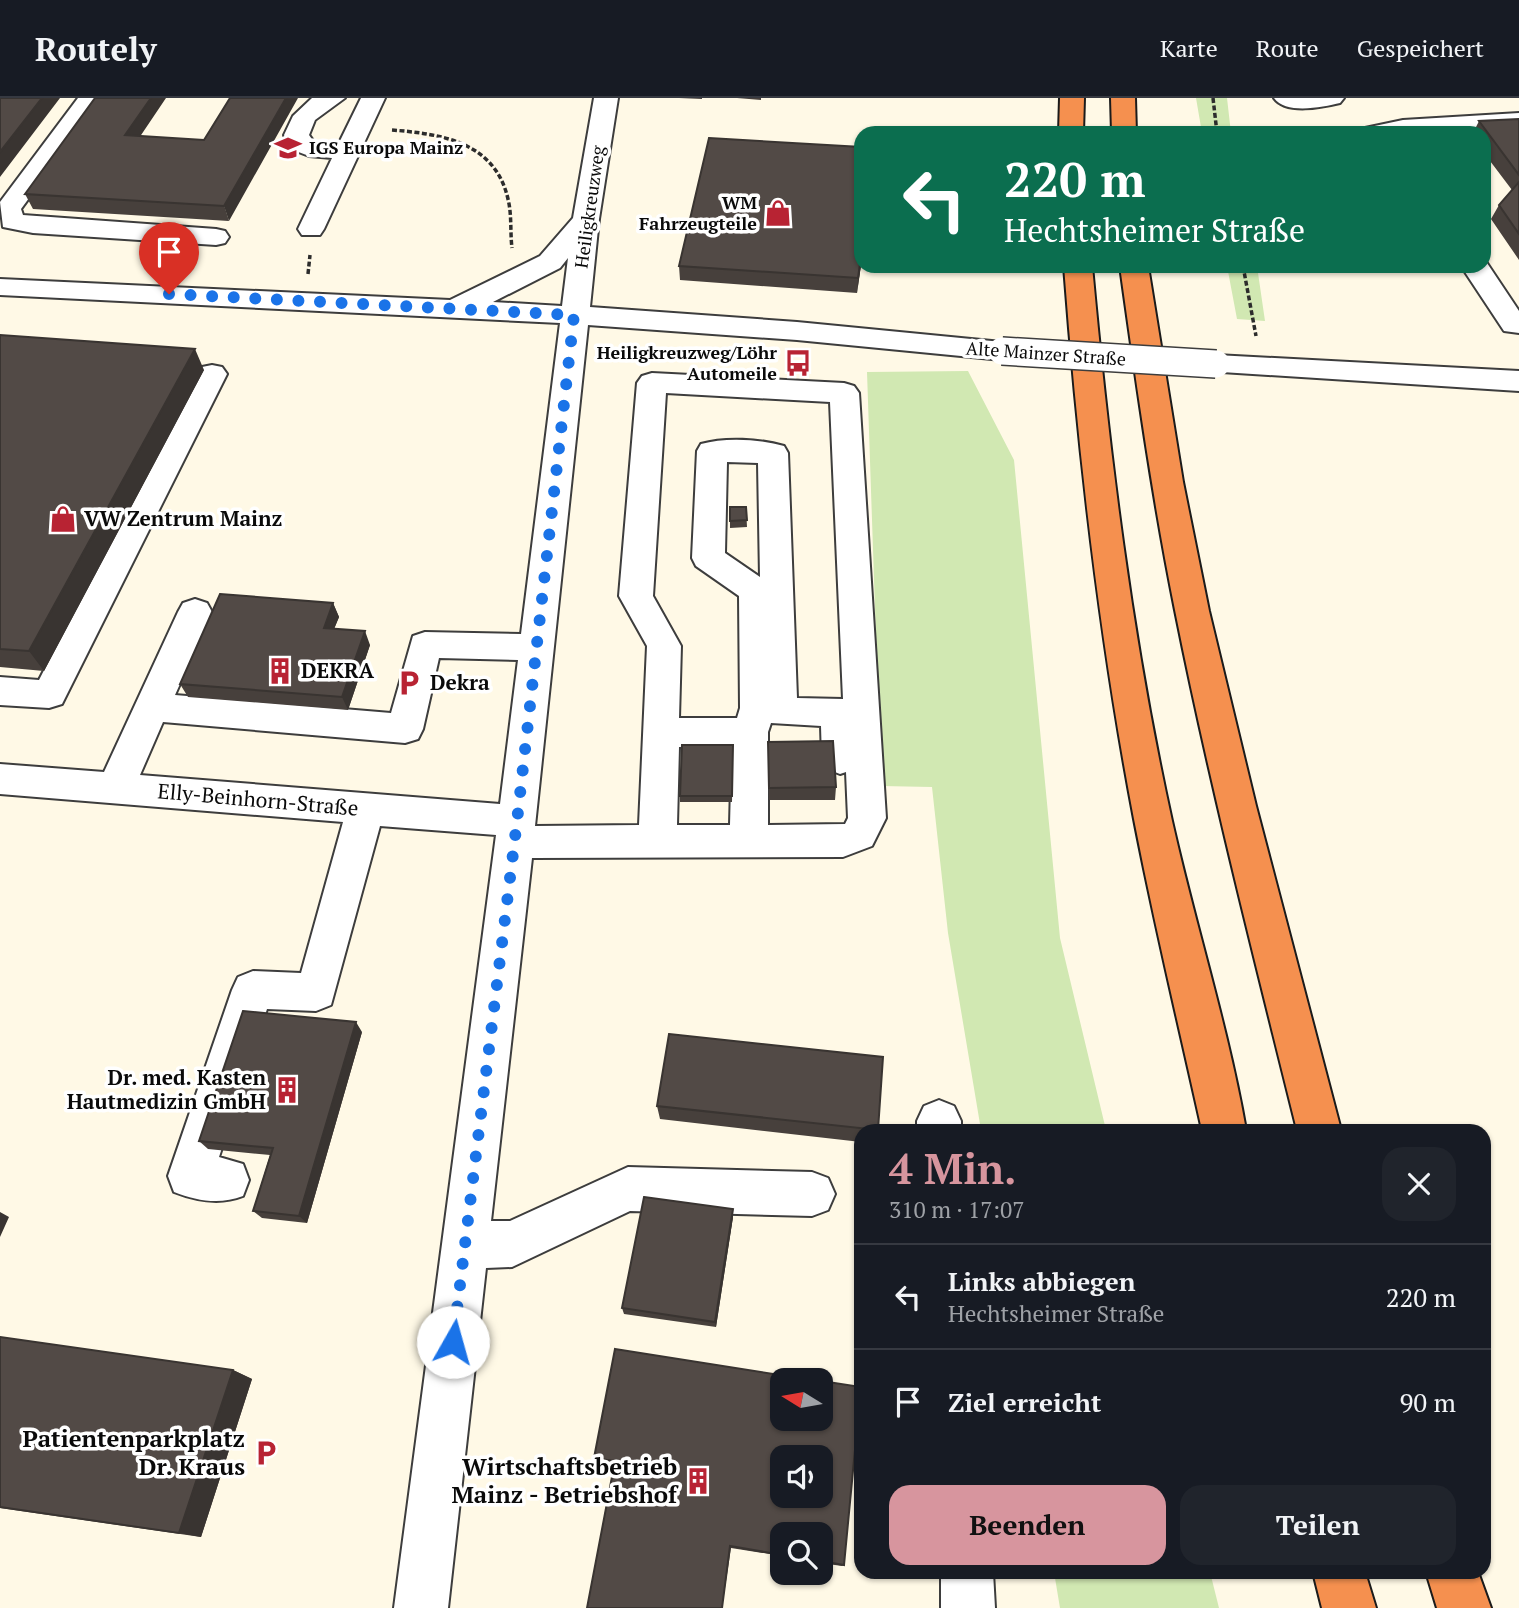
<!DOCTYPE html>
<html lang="de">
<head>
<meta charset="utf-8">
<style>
  :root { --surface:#171b24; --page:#20242c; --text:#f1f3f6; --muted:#9ea1a6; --line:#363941; --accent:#d7959e }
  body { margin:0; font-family:"PT Serif",serif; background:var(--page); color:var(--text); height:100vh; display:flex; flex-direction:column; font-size:26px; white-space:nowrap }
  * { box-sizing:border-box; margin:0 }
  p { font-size:23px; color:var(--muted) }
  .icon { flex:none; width:38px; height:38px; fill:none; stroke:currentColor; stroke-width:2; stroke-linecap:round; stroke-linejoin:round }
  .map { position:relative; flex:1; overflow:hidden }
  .panel { position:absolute; left:854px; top:1026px; width:637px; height:455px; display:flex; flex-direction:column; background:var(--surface); border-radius:21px; box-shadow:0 2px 5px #0004 }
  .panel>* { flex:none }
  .hud { position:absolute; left:854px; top:28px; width:637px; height:147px; border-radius:21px; box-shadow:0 2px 5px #0004; background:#0b6e4f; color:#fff; overflow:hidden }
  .needle { width:46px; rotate:281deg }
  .fabs { position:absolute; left:770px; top:1270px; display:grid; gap:14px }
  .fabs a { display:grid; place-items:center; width:63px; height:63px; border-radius:14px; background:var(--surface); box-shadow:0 2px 5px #0004; font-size:35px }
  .pin { position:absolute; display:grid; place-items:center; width:60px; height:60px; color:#fff; margin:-72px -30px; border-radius:50% 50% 50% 0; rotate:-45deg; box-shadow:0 0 7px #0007 }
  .pin .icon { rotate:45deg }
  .me { position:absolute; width:77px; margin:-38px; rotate:7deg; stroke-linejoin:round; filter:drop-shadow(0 0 5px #0008) }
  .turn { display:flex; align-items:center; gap:24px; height:147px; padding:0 35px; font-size:32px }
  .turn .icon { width:91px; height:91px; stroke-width:2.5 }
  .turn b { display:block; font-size:49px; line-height:60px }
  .round { display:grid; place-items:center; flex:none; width:74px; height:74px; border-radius:21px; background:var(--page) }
  .summary { display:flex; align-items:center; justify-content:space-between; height:119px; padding:0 35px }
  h1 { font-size:42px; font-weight:800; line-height:52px; color:var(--accent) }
  .button { display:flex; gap:14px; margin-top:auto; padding:14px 35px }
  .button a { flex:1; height:80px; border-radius:21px; background:var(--accent); color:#111; font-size:28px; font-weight:800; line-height:80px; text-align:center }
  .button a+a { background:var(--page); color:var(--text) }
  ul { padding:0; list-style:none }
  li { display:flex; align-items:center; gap:21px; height:105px; padding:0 35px; border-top:2px solid var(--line) }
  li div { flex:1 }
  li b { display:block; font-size:26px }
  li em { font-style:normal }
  header { display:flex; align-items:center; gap:42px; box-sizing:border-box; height:98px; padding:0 35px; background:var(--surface); border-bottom:2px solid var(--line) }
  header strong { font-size:33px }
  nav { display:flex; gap:38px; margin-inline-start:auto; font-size:24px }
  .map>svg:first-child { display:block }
</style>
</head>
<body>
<header>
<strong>Routely</strong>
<nav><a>Karte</a><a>Route</a><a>Gespeichert</a></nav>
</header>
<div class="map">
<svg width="1519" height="1510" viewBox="0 0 1519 1510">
  <rect width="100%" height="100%" fill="#fff9e6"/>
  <path fill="#d1e8b2" d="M1196,0h31l4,35h-29z
    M1227,168h30l8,55 -28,-2z
    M968,273l46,89 46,478 46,192h-125l-33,-197 -16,-146 -51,-1 -14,-414z
    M1054,1474h156l9,36h-159z"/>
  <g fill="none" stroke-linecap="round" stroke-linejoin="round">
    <defs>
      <path id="minor" d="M78,0h24l-81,111 2,6 193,14 9,2 4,6 -4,6 -9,2 -183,-12 -30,-6 -3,-25z
        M312,0h33l-30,22 -6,15 5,7 25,1 22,-45h24l-61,131 -4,6h-18l-4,-6 34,-71 -23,-2 -21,-8 -4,-13 9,-19z
        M594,0h24l-19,121 -9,88 207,15 205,20 10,3 4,6 -4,6 -10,3 -205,-20 -209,-15 -53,501 104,-1 8,-179 -28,-50 18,-213 5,-7 10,-3 192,10 10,3 5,7 27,425 -14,28 -29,11 -311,1 -41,363h19l118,-54 184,5 16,6 7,16 -7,16 -16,6 -182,-5 -118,56 -26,1 -38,340h-54l102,-773 -116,-9 -49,179 -15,6 -49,-2 -48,148 24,7 6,16 -6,16c-23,9 -46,5 -69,-4l-6,-16 64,-186 6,-13 15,-6 48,2 42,-151 -343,-28v-30l104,8 74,-160 5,-9 12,-4 12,4 5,9 -37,83 216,18 22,-77 12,-4 96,2 39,-311 -560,-28v-16l450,21 90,-44 33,-38zM568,160l-6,48 -69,-4 67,-34zM666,295l164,9 13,297 -46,-1 -9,-245 -4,-7c-24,-7 -59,-9 -83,-2l-4,7 -5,107 4,8 43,30 1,112 -3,10h-58l2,-72 -28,-50zM727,364l31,1 2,114 -35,-24zM439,560l79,2 -18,144 -360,-29 23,-53 242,21 13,-4 5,-10zM771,625l50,3 1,33 5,10 13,5 6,-2 2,46 -3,6 -77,1v-93zM679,649h53l-2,78h-53z
        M1274,0h70l-4,5c-17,4 -54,12 -66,-5z
        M1519,15v14l-157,6 3,-5 38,-8z
        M1485,162l34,51v22l-15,-2 -43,-65h23z
        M1216,257l303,16v20l-313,-20 -5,-7 5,-7z
        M212,267l10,2 5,7 -165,330 -13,4 -49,-3v-28l39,3 158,-306 5,-7z
        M939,1002l15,6 7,15v9h-44v-9l7,-15z
        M941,1474h52l2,36h-54z"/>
      <path id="highway" d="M1060,0h24l-1,35h-24z
        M1111,0h24l1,35h-24z
        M1064,168h28c17,186 40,373 80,555 23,103 56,206 74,309h-44c-23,-104 -48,-207 -68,-311 -35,-183 -56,-368 -70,-553z
        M1120,168h28l35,216 26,129 47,195 85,324h-44c-43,-173 -87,-345 -122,-520 -23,-114 -39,-229 -55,-344z
        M1313,1474h52l11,36h-54z
        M1426,1474h52l13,36h-54z"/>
    </defs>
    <use href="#minor" stroke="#3d3d3d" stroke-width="4"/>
    <use href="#highway" stroke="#1b1b1b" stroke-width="4"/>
    <path stroke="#2c2c2c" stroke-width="3.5" stroke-dasharray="5 2.5" stroke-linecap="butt" d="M1213,0l4,35
      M392,32c50,4 103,12 116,69 4,16 2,33 4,49
      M1243,168l13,70
      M308,176l2,-19"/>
    <use href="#minor" fill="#fff" fill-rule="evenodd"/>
    <use href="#highway" fill="#f5904f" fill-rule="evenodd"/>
    <defs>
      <path id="minor-bridge" d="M1002,253l214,13"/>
    </defs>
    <use href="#minor-bridge" stroke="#3d3d3d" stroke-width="30" stroke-linecap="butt"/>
    <use href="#minor-bridge" stroke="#fff" stroke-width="27"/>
  </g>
  <path fill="#47403c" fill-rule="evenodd" d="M679,0h23v1z
    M737,0h24v2z
    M1519,21v141l-28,-41 8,-14 13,-15 -28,-37v-20h-11l6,-12z
    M140,38l64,4 25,81 -196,-12 -8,-15z
    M861,167l-4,28 -177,-13 -1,-14z
    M0,237l204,35 -160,301 -44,-4z
    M730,409h16l1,20 -17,1z
    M333,505l6,14 -5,12 36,16 -22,65 -160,-13 -8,-13z
    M733,647l-1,57h-52v-6z
    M768,656l68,33 -1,13h-66z
    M362,934l-55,191 -45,-5 -9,-7 17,-56 -62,-6 -9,-8z
    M657,1008l221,24h-17v12l-201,-23z
    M733,1119l-17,110 -92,-13 -2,-6z
    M0,1239l233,33 19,9 -51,158 -201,-29z
    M615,1251l203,32h-36v38h39v-38l40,6 -17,178 -2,1 -21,-3v-28h-39v21l-51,-8 -9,60h-135l27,-144 -16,-2 -4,-4zM782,1360h39v38h-39z"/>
  <path fill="#393431" d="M42,0h18l-60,79v-25z
    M151,0h15l-35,52 -6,-15z
    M286,0h12l-69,123 -5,-15z
    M861,159v8l-4,28 1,-15z
    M195,251l9,21 -160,301 -15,-20z
    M333,505l6,14 -10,24 -5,-13z
    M365,533l5,14 -22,65 -6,-13z
    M356,924l6,10 -55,191 -8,-7z
    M733,1111v8l-17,110 -1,-5z
    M0,1114l9,5 -9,20z
    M233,1272l19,9 -51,158 -22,-4z"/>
  <path fill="#524a46" stroke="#393431" stroke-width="2" fill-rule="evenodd" d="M0,0h42l-42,54z
    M95,0h56l-26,37 79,5 26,-42h56l-62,108 -199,-12z
    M1519,21v56l-40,-54z
    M709,40l152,9v110l-3,21 -179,-12z
    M1519,84v52l-20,-29z
    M0,237l195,14 -166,302 -29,-2z
    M730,409h16l1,13 -17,1z
    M220,496l113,9 -9,25 41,3 -23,66 -162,-13z
    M833,643l3,46 -67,1 -1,-46z
    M682,647h51l-1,51h-52z
    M243,913l113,11 -57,194 -46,-5 20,-63 -74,-7z
    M669,936l214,23 -5,73 -221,-24z
    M644,1099l89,12 -18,113 -93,-14z
    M0,1239l233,33 -54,163 -179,-26z
    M615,1251l203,32h-36v38h39v-38l40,6 -17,178 -23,-4v-26h-39v20l-52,-9 -8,62h-135l28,-147 -21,-3zM782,1360h39v38h-39z"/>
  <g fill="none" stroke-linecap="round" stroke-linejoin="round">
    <path stroke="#1a73e8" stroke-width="12" stroke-dasharray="0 21.6" d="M169,196l405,21 -57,506 -64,521"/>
  </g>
  <defs>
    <symbol id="school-bare" viewBox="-9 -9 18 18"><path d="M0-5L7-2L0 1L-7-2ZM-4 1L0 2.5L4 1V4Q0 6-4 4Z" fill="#b82333" stroke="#fff" stroke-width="2.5" paint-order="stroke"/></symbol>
    <symbol id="shop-bare" viewBox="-9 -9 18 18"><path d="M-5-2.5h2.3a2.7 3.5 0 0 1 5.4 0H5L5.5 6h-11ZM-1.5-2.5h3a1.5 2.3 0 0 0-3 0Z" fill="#b82333" stroke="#fff" stroke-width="2.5" paint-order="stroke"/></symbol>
    <symbol id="bus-bare" viewBox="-9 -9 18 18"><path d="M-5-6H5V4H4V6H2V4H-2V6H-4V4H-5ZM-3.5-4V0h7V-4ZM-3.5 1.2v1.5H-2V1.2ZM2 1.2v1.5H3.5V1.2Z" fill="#b82333" stroke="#fff" stroke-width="2.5" paint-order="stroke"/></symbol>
    <symbol id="building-bare" viewBox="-9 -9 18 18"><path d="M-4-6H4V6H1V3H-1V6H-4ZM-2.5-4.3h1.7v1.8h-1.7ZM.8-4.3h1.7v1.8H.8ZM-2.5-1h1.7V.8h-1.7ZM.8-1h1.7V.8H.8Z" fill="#b82333" stroke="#fff" stroke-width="2.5" paint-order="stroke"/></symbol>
    <symbol id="parking-bare" viewBox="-9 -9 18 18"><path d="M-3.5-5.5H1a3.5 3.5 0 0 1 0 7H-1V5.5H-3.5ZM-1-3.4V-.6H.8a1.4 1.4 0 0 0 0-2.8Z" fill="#b82333" stroke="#fff" stroke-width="2.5" paint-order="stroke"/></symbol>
  </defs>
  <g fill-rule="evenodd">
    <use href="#school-bare" x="269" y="31" width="38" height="38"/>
    <use href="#shop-bare" x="759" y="96" width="38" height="38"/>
    <use href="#bus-bare" x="779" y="246" width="38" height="38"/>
    <use href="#shop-bare" x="44" y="402" width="38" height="38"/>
    <use href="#building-bare" x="261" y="554" width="38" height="38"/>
    <use href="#parking-bare" x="390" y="566" width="38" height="38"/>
    <use href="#building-bare" x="268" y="973" width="38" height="38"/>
    <use href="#parking-bare" x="247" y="1336" width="38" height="38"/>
    <use href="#building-bare" x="679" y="1364" width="38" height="38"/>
  </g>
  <g text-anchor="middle" stroke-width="7" stroke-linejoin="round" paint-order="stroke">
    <g font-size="18" font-weight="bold" fill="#0a0a0a" stroke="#fff" text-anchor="end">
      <text x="309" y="56" text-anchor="start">IGS Europa Mainz</text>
      <text x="757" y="111">WM<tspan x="757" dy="21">Fahrzeugteile</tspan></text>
      <text x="777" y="261">Heiligkreuzweg/Löhr<tspan x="777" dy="21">Automeile</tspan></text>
    </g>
    <g font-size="18" fill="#0a0a0a" stroke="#fff">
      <text transform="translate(590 109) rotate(-82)" y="6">Heiligkreuzweg</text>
      <text transform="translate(1046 256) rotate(4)" y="6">Alte Mainzer Straße</text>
    </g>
    <g font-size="21" font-weight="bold" fill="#0a0a0a" stroke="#fff" text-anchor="start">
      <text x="84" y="428">VW Zentrum Mainz</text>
      <text x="301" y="580">DEKRA</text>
      <text x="430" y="592">Dekra</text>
      <text x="266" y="987" text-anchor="end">Dr. med. Kasten<tspan x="266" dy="24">Hautmedizin GmbH</tspan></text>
    </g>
    <g font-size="21" fill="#0a0a0a" stroke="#fff">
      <text transform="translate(258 702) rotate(5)" y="7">Elly-Beinhorn-Straße</text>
    </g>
    <g font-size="24" font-weight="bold" fill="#0a0a0a" stroke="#fff" text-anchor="end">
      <text x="245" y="1349">Patientenparkplatz<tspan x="245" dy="28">Dr. Kraus</tspan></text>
      <text x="677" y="1377">Wirtschaftsbetrieb<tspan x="677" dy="28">Mainz - Betriebshof</tspan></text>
    </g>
  </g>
</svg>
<div class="fabs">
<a><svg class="needle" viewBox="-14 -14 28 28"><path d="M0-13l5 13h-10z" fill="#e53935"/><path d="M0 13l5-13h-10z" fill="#9ea1a6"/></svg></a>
<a><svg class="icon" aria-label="sound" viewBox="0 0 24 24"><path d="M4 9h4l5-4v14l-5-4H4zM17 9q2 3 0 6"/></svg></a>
<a><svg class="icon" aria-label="search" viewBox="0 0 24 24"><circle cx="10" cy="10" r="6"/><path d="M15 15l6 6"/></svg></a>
</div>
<div class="pin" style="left:169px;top:196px;background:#d93025"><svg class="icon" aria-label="arrive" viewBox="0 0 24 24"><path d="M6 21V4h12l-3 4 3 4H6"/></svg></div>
<svg class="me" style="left:453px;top:1244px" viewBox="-20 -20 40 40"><circle r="19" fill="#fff"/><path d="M0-13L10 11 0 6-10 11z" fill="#1a73e8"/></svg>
<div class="hud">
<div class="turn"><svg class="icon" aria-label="left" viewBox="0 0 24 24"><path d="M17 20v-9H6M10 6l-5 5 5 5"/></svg><div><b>220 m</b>Hechtsheimer Straße</div></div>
</div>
<section class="panel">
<div class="summary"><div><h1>4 Min.</h1><p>310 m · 17:07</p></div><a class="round"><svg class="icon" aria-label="close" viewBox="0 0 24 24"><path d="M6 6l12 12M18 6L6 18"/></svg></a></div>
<ul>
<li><svg class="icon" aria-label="left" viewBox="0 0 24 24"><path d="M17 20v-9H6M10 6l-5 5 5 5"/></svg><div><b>Links abbiegen</b><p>Hechtsheimer Straße</p></div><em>220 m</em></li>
<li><svg class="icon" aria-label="arrive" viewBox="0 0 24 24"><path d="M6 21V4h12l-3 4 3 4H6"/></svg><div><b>Ziel erreicht</b></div><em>90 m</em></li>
</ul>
<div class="button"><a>Beenden</a><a>Teilen</a></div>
</section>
</div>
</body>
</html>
